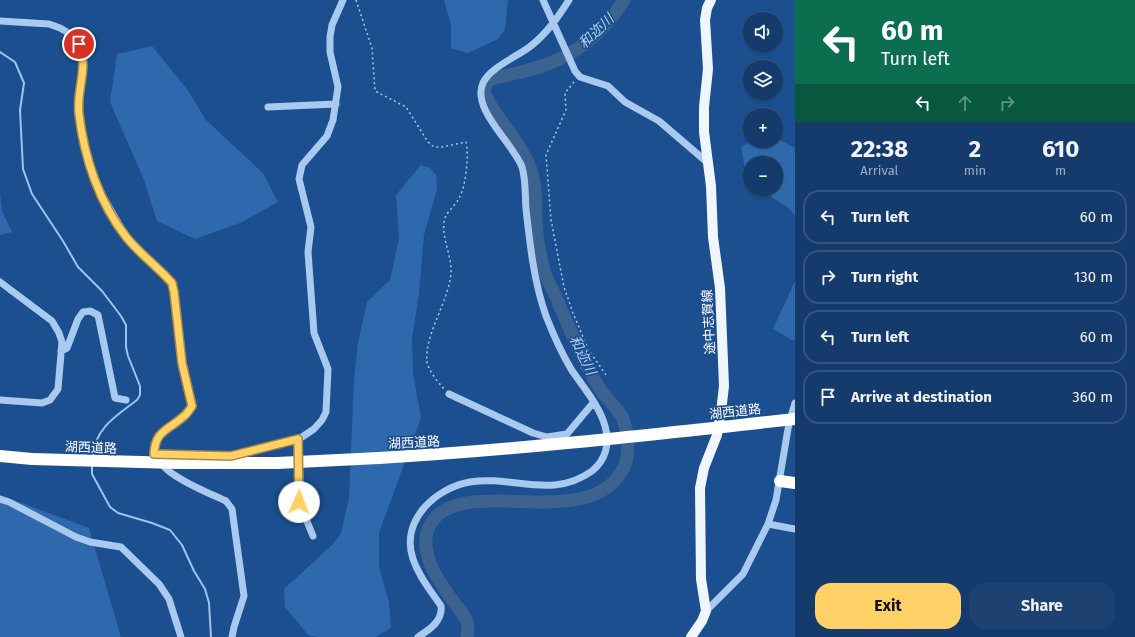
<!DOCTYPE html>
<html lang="en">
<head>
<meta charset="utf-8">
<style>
  :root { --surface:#143b6b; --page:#1d4271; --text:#f1f3f6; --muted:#9dadc1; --line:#33557e; --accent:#ffd166 }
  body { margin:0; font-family:"Fira Sans","Noto Sans JP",sans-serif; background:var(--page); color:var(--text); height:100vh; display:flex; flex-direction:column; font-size:15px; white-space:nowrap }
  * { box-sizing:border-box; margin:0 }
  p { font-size:13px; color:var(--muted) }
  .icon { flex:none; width:22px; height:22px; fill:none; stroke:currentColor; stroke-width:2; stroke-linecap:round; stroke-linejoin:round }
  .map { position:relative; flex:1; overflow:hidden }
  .sheet { display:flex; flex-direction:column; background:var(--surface); width:340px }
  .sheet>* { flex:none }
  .guide { background:#0b6e4f; color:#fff; overflow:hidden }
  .buttons { position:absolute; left:743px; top:12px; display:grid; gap:8px }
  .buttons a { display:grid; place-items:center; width:40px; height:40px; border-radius:50%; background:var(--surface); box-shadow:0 1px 3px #0004,0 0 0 1px var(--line); font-size:20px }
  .pin { position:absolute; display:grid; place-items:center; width:34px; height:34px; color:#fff; margin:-17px; border:2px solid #fff; border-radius:50%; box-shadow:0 1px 4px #0007 }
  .me { position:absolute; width:44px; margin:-22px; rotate:2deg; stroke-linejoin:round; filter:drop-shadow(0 0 3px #0008) }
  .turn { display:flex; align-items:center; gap:14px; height:84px; padding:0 20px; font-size:18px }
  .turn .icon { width:52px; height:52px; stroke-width:2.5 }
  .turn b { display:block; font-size:28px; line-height:34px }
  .lanes { display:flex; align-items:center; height:38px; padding:0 20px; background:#0003; justify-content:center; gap:20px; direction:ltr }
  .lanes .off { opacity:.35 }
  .eta { display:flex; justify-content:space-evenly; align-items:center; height:68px; text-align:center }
  .eta b { font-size:24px; font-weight:700; line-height:28px }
  .button { display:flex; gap:8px; margin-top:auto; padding:8px 20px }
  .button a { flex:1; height:46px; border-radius:16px; background:var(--accent); color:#111; font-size:16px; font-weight:700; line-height:46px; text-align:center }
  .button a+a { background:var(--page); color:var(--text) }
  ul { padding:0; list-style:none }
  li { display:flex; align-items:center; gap:12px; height:54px; margin:0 8px 6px; padding:0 12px; border:2px solid var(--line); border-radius:16px }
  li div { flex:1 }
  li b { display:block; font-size:15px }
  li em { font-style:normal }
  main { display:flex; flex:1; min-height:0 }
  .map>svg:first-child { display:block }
</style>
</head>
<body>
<main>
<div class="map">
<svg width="795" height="637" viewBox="0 0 795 637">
  <rect width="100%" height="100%" fill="#1b4f8f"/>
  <path fill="#2e69ad" d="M444,0h64l-3,30 -7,9 -30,14 -17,-5v-23z
    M152,46l35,43 19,31 57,53 15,29 -38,21 -45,16 -38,-18 -13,-41 -34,-78 7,-48z
    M776,138l19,10v68l-5,-7 -31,-20h17v-26h-26v20l-3,-2 -6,-34 11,-6h24z
    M421,165l9,3 6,7 1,14 -13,46 -5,58 -7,46 1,34 8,45 -42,115v34l10,35 2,26 -16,9h-57l-10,-2 -23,-28 -1,-18 49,-45 8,-11 8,-35 5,-118 4,-38 9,-40 23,-22 9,-41 -3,-44z
    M0,193l2,18 10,21 -12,3z
    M795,281v59h-3l-19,-11z
    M0,495l89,33 32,109h-121z"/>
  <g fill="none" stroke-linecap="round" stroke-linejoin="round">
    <path stroke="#9cc4f0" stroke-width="2" d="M0,52l15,10 9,21 -4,27 3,59 9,25 31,47 15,26 24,24 19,25 5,9v22l2,9 12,30v9l-3,5c-21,16 -42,28 -44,56
      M92,464v10l18,33 8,6 34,10 18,7 12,15 12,26 11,18 4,14 2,34"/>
    <path stroke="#3c6290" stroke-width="13" d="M467,637c1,-5 2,-10 0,-15 -2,-6 -8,-13 -12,-18 -15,-21 -39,-52 -25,-79 29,-55 161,12 194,-58 6,-13 4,-35 -1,-48 -5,-10 -15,-19 -21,-27 -6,-9 -12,-20 -17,-30 -10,-21 -20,-43 -29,-65 -4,-9 -10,-18 -12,-27 -3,-12 -6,-25 -7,-37 -3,-20 1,-40 -5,-60 -9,-28 -35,-53 -48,-80l2,-10 5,-4c16,-4 33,-7 48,-12 36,-11 66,-35 85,-67"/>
    <path stroke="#a9c9ee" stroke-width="1.5" stroke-dasharray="2 3" stroke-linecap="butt" d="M356,0l16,48 3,43 31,16 22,35 6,5h8l24,-5c3,13 0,43 -6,54 -3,9 -15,16 -16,26 -2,18 8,34 7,51 -2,28 -27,62 -24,89 2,10 11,20 18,28
      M574,82l-9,11 1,17 -20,45 5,65 13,67 9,26 15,36 18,26"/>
    <path stroke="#a9c9ee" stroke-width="7" d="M543,0l32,71 5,6 28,9 17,16 34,19 49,42
      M0,21l49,3 11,4 12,7 7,9 5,13 -5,36v20l11,55 8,20 29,50 45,45 10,80 10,43c-2,3 -4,7 -7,10 -8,7 -19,10 -25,18 -25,33 44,56 66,67l6,8 12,87 -10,31 -2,10
      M268,107l68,-3
      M0,282l52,39 7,12 3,9 -4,47 -8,11 -8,3 -42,-3
      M61,351l6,-3 11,-29 5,-7 7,-1 8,4 17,83 11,2
      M449,394l84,39 14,4 20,-3 26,-31
      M154,454l77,2 68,-17 15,-10 8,-9 4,-8 2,-43 -14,-36 -6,-81 3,-25 -12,-48 3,-14 25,-29 6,-16 5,-33 -8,-35v-15l2,-12 11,-25
      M300,491l-1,11 14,34
      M0,499l9,3 67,35 14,5 31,5 38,37 10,15 12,38
      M768,524l27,5
      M706,611l37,-37 25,-50 8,-24 13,-77 6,-20
      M418,637c11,-7 25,-16 23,-31 -10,-15 -22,-29 -28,-47 -13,-38 22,-71 57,-77 43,-7 82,18 122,-11 14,-11 18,-28 13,-45 -6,-21 -22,-39 -34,-57 -10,-17 -18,-35 -25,-53 -12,-34 -16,-71 -20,-107 -1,-13 0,-29 -4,-42 -9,-24 -51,-58 -39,-84 7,-16 36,-27 49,-38 16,-13 26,-28 37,-45"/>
    <path stroke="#f0f6ff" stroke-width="10" d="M691,637l11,-16 4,-10 -5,-32 -1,-91 4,-20 13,-33 4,-23 3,-26 -4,-98 -7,-51 -2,-51 -7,-54v-25l4,-38 -3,-49 2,-12 4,-8"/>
    <path stroke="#fff" stroke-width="12" d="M0,456l32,3
      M277,463l102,-5
      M780,481l15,2"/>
    <path stroke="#a9c9ee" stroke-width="7" d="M299,439l1,52"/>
    <path stroke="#fff" stroke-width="12" d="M379,458c139,-8 277,-24 416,-39
      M32,459l145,4h100"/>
  </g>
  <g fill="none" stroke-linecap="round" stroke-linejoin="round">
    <defs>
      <path id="route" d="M79,44c10,26 -3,44 0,70 5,43 20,89 48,124 13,16 31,29 45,45l2,9 8,71 10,43c-2,3 -5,8 -8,10 -15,14 -29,14 -30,38l77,2 67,-17 1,63"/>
    </defs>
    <use href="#route" stroke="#a68842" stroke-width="10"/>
    <use href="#route" stroke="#ffd166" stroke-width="7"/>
  </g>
  <g text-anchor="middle" stroke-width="3.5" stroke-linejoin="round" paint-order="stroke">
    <g font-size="13" fill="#fff" stroke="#1b4f8f">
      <text transform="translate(708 322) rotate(-93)" y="5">途中志賀線</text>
      <text transform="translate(735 411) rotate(-6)" y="5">湖西道路</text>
      <text transform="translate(414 442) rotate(-3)" y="5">湖西道路</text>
      <text transform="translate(91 447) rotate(2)" y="5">湖西道路</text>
    </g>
    <g font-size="14" font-style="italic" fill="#b5d3f5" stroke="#1b4f8f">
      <text transform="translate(596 31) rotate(-44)" y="5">和迩川</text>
      <text transform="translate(583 355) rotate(64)" y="5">和迩川</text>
    </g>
  </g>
</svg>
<div class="buttons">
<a><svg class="icon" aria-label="sound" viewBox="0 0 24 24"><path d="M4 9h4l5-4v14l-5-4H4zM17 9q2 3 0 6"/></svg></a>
<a><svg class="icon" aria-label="layers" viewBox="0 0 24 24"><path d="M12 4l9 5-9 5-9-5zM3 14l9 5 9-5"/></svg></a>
<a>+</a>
<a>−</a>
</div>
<div class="pin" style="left:79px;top:44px;background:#d93025"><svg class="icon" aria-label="arrive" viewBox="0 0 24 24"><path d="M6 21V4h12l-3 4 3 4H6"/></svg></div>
<svg class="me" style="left:299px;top:502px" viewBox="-20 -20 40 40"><circle r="19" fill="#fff"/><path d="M0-13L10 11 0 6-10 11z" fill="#ffd166"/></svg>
</div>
<section class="sheet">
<div class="guide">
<div class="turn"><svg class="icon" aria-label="left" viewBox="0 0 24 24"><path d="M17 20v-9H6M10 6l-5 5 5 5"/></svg><div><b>60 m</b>Turn left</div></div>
<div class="lanes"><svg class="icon" aria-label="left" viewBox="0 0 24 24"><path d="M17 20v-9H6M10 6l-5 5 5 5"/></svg><svg class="icon off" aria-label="ahead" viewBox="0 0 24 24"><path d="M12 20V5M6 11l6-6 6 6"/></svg><svg class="icon off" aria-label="right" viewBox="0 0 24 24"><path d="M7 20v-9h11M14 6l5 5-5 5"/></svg></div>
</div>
<div class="eta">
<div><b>22:38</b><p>Arrival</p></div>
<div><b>2</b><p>min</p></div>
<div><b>610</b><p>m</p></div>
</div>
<ul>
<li><svg class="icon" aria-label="left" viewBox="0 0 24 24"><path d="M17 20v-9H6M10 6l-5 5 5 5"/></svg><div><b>Turn left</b></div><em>60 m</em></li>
<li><svg class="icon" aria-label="right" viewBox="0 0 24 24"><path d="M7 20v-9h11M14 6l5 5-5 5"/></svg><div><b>Turn right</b></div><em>130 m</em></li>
<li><svg class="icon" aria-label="left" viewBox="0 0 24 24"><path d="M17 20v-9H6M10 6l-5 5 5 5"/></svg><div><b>Turn left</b></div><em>60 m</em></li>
<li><svg class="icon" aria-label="arrive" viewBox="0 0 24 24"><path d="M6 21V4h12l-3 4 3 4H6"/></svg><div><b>Arrive at destination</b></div><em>360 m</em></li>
</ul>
<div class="button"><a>Exit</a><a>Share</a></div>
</section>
</main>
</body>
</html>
